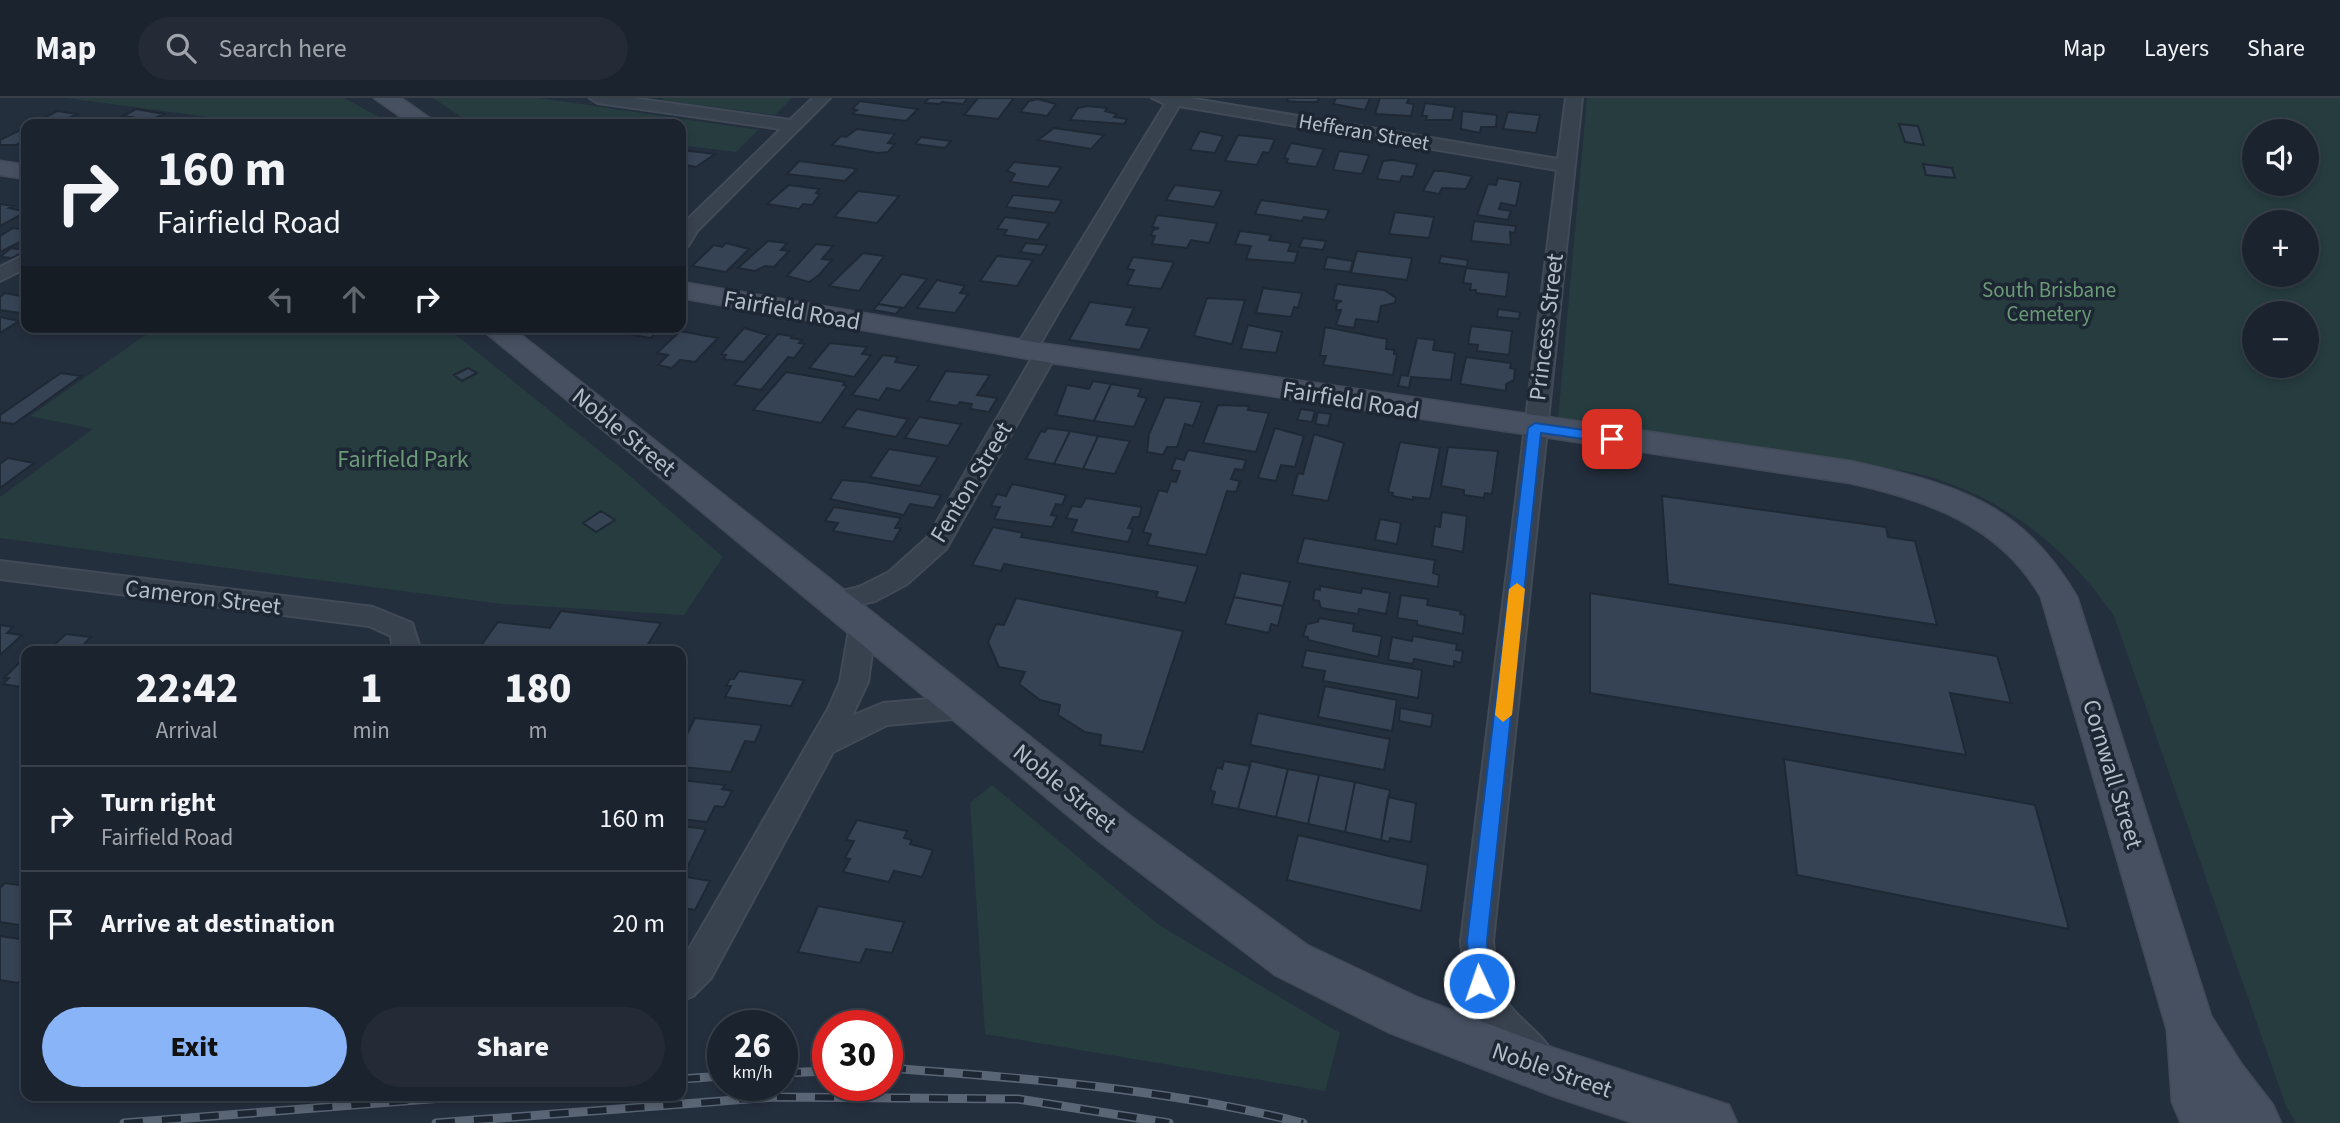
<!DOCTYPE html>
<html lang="en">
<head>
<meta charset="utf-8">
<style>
  :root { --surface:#1b232e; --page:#242b36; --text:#f1f3f6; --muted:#a0a4aa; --line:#39404a; --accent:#8ab4f8 }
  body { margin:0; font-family:"Source Sans 3",sans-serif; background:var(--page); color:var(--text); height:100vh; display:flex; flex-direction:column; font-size:26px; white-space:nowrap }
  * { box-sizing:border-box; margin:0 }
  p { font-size:23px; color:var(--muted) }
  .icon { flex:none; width:38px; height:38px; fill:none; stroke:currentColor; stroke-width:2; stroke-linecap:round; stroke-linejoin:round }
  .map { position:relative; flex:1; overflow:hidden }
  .panel { position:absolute; left:21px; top:548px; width:665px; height:455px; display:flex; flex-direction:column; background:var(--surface); border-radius:14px; box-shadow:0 4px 10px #0003,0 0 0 2px var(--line) }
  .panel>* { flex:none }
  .banner { position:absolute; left:21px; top:21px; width:665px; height:214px; border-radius:14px; box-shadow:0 4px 10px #0003,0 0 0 2px var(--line); background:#1b232e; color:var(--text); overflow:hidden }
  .buttons { position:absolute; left:2242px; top:21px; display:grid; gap:14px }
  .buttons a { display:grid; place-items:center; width:77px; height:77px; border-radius:50%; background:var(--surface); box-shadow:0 4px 10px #0003,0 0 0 2px var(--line); font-size:35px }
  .speed { position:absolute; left:707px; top:912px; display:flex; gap:14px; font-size:35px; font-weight:700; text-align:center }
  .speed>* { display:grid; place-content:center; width:91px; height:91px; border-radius:50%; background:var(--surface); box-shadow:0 4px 10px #0003,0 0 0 2px var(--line); line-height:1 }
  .speed small { font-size:18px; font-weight:400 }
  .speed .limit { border:10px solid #d22; background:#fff; color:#111 }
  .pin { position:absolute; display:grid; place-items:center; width:60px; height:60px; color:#fff; margin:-30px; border-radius:14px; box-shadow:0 4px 10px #0006 }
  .me { position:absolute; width:77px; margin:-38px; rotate:357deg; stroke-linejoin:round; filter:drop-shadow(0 0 5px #0008) }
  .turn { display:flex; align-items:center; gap:24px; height:147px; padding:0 21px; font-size:32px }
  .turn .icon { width:91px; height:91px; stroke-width:2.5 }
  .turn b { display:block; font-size:49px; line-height:60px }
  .lanes { display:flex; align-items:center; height:66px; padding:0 21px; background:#0003; justify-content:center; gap:35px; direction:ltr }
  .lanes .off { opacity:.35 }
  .eta { display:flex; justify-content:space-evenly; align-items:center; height:119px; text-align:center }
  .eta b { font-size:42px; font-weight:800; line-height:49px }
  .primary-button { display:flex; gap:14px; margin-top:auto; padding:14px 21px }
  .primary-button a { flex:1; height:80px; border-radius:42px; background:var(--accent); color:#111; font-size:28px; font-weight:800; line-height:80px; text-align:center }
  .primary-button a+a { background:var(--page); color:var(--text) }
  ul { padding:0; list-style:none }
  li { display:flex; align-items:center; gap:21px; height:105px; padding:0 21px; border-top:2px solid var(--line) }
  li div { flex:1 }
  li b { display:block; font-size:26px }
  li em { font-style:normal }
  header { display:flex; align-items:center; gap:42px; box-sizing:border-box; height:98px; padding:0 35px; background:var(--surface); border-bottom:2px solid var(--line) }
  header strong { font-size:33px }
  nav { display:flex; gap:38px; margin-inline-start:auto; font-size:24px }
  .search { width:490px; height:63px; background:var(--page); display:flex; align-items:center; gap:18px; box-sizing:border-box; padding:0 24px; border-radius:38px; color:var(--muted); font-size:26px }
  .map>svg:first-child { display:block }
</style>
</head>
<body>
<header>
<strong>Map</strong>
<div class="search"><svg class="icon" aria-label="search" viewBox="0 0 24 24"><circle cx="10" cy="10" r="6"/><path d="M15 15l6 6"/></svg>Search here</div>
<nav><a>Map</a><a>Layers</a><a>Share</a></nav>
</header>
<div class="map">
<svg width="2340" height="1025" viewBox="0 0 2340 1025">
  <rect width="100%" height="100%" fill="#242f3e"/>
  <path fill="#263c3f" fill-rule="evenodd" d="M66,0h278l48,26h-131z
    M433,0h107l218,32 -22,22 -55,-7v-21h-209z
    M664,0h128l-17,17 -114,-15z
    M1587,0h753v1025h-44l-10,-17 -172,-490c-50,-73 -116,-123 -203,-144l-353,-53zM2254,33h52v53h-52zM2254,124h52v53h-52zM2254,215h52v53h-52z
    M157,229h289l176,142 101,88 -39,58 -182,-11 -502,-66v-41l93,-68 -63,-13z
    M992,687l167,140 181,108 -15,58 -340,-57 -15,-231z"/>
  <path fill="#364354" stroke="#1f2835" stroke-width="2" d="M929,0h39l-5,6 -21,-2 -2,2 -15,-1z
    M978,0h36l-16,21 -34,-4z
    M1288,0h32l-3,4h-19l-11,-1z
    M1336,0h34l-5,12 -32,-6z
    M1380,0h29l-2,5 7,1 -3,12 -36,-2z
    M1038,1l18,5 -9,12 -27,-4 9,-11z
    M860,3l58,8 -12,12 -54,-7 5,-4 -5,-1z
    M1425,5l30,4 -3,13h-26l1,-4h-5z
    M1088,8l19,2 -2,3 12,3 -3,3 13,2 -3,5 -54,-4 8,-12z
    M136,11l28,5 -13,6 -28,-4z
    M57,13l20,3 -20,10h-25z
    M1462,13l35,4 -1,12h-15l-1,6 -19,-4z
    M1508,14l32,3 -4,18 -33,-4z
    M1899,26l19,2 6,19 -19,-3z
    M26,29v13l-10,5h-16v-5z
    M1054,30l50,7 -13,14 -53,-9z
    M857,31l38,5 -7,9 7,1 -7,8 -10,1 -46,-8 9,-9 5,1z
    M1200,33l23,5 -8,17 -25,-3z
    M1238,37l37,4 -6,14 -6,-1 -6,13 -32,-4z
    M921,39l30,4 -6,7 -30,-4z
    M1291,45l33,6 -8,18 -30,-4 2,-4 -4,-1z
    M681,52l34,4 -19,13 -15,-3z
    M1339,53l30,4 -7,19 -29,-4z
    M1392,62l25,4 -4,13 -11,-1 -2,6 -23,-3 6,-18z
    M799,63l54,7 3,2 -11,11 -58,-7z
    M1014,64l47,5 -13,20 -38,-5 5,-8 -8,-3z
    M1923,66l29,4 3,10 -29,-3z
    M1434,73h9l29,5 -6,13 -24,-1 -3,6 -16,-3z
    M1498,80l23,4 -5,24 -15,-3 -2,6 12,2 -3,9 -31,-5 11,-31 8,1z
    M789,87l30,4 -3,4 4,1 -8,11 -9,-1 -4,5 -32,-5z
    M1175,87l47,6 -8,16 -48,-7z
    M858,93l41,5 -22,27 -43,-6z
    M1013,97l49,5 -7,13 -49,-6z
    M1261,102l68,10 -4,10 -21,-3 -2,4 -47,-7z
    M0,106l13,2 -4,2 17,4 -26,14z
    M1395,114l39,5 -5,21 -40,-4z
    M1157,117l60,8 -8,20 -18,-3 -4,8 -35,-4 3,-8 -4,-1 2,-5 6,-2 -7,-1z
    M1005,119l44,6 -11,17 -34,-5 3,-5 -10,-1z
    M1474,123l42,5 -1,7 -5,-1 1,13 -40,-4z
    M13,130l13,2v9l-26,13v-16z
    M1240,133l31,4 -2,5 22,3 -3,8 10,1 -4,11 -48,-4 5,-13 -16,-2z
    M1303,140l23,3 -3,9 -24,-3z
    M768,143l19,2 -6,7 8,1 -15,16 -9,-1 -10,5 -17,-3z
    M726,145l23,6 -23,23 -34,-6 22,-21 8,2z
    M1026,145l21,2 -6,10 -21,-3z
    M816,146l17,2 -11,13 10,1 -13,15 -10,7 -22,-6z
    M11,150l15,2 -14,8 -12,-1z
    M1357,153l55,7 -5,22 -56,-7z
    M863,155l21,3 -25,35 -30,-5z
    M997,158l36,4 -16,26 -37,-5z
    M1441,158l27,4 -1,7 -28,-4z
    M1133,159l41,5 -13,27 -34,-4 7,-15 -7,-1z
    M1327,159l26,4 -3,11 -26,-3z
    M1466,170l43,5 -3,24 -30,-4v-3h-6l1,-6 -8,-1z
    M902,176l25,5 -23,29 -26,-4z
    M937,182l28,6 -5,7 8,1 -13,19 -38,-5z
    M1337,186l47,6 12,8 -1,5 -14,3 -3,16 -22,-3 -2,9 -18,-3 5,-15h-5l1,-7 5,-2 -9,-1z
    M1263,190l39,5 -4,15 -4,-1 -3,10 -35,-4z
    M5,195l21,4v17l-26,-4v-13z
    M1207,200l38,2 -13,44 -38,-8z
    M1090,204l44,6 -8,17 24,3 -10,22 -71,-10z
    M878,206l23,4 -5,6 -23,-4z
    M1498,211l22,3 -1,7 -22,-2z
    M0,219l19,4 -19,12z
    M1248,227l34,7 -6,21 -35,-4z
    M1471,228l41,5 -3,24 -32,-4 1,-6 -10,-1z
    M614,229h54l-3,4 -7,-1 -7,8 -41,-7z
    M1325,229l62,12 -1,10 8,1v4h3l-4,21 -70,-10 3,-9h-6z
    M744,230l24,7 -24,27 -21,-3 3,-4 -5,-1z
    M680,233l38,7 -23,24 -15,-2 -8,8 -14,-3 10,-10 -11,-2z
    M778,236l14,2 -1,2 11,2 -3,3 6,1 -11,14 -6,-1 -27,33 -27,-5z
    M1417,240l18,2 -2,10 22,3 -4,27 -40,-3 -2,11 -11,-2 3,-11 7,1z
    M830,245l37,4 -5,7 9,1 -17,22 -45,-9z
    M883,257l15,2 -3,5 24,4 -19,25 -13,-3 -8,12 -27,-5z
    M1466,259l45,6 -1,5 5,1 -1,11 -8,4v7l-46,-7z
    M468,270l9,5 -15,8 -8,-6z
    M946,273l44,4 -13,20 20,3 -8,14 -19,-3 2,-5 -12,-2 -3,4 -29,-5z
    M786,274l59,10 -2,3 4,1 -26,37 -68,-13z
    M61,275l20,3 -67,48 -14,-2v-7z
    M1093,283l18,3 -17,37 -38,-6 11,-30 22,4z
    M1111,286l30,5 -3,7 9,2 -13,29 -40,-6z
    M1165,299l37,5 -9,24 -8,-2 -8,23h-10l-4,8 -16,-3 2,-18z
    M1218,307l31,1 -1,4 21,3 -13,39 -53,-9z
    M857,311l51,10 -12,18 -53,-10z
    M1301,311l14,2 -3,11 -15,-2z
    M1318,314l13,2 -3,12 -13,-2z
    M919,319l42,7 -13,22 -43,-8z
    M1047,330l23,3 -16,33 -28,-5 15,-28 4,1z
    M1275,330l29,8 -9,31 -14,-2 -5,16 -18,-3z
    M1070,333l28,5 -15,33 -29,-5z
    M1314,336l30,9 -16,58 -36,-6 6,-22 5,1z
    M1098,338l32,5 -15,33 -32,-5z
    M1400,344l40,6 -10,51 -17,-2v3l-21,-4 1,-3 -5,-1z
    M1448,349l50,4 -6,43 -7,-1 -1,5 -20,-3v-5l-23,-4z
    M889,351l49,8 -18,29 -50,-9z
    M1188,352l58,10 -3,10 -8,-1 -4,10 9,2 -4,11 -9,-1 -21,64 -59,-10 4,-11 -8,-2 16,-42 8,2 4,-11 5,1 4,-11 -9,-1 5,-12 8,2z
    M8,360l26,5 -34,25v-24z
    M842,382l23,2 76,13 -7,13 -24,-4 -6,11 -74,-16z
    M1012,386l54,11 -4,10 -6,-1 -5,11 6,1 -5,11 -58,-8 6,-12 -9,-1 6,-12 9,2z
    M1662,398l224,31 2,10 27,4 22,84 -269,-41z
    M1086,400l56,9 -3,10h-6l-5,11 5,1 -5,13 -56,-10 5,-12 -11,-2 6,-12 9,1z
    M834,409l67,11 -6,10h6l-8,14 -60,-11 5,-8 -13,-2z
    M601,413l14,9 -19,12 -13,-9z
    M1442,414l25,4 -4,36 -31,-6 3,-20 5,1z
    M1380,421l21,4 -4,21 -22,-4z
    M993,429l30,6 -2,4 177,29 -13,37 -29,-6 2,-5 -154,-28 -3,7 -29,-6z
    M1304,440l131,22 -2,13 6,2 -1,12 -141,-24z
    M1241,475l49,9 -7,24 -49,-9z
    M1320,488l41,7 1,-5 28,5 -4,21 -27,-5 -1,5 -37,-6 -2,-7 -6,-1 2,-11 5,1z
    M1590,495l407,63 14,47 -61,-10 16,62 -376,-62z
    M1401,497l27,4 -1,6 34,6 -1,3 5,1 -2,19 -46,-9v-4l-20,-3z
    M1234,499l49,9 -5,20 -7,-2 -2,9 -44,-9z
    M1016,500l167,33 -40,121 -43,-7 1,-10 -16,-3 -27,-17 2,-10 -20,-5 -21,-16 6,-12 -26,-5 -11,-25 8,-18 8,1z
    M561,513l100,12 -16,26 -19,-3 -3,5h-146l21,-29 52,6z
    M1319,520l35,6 -1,7 29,5 -4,21 -70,-17v-3l-5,-1 4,-12 11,-2z
    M0,527l13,2 -6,6 15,2 -22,20z
    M66,536l25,3 -10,10 9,1 -4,3h-54l3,-3 14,2z
    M1413,538l44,8 -1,6 7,1 -2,12 -7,-2v6l-40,-8 -1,5 -25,-4 4,-23 20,4z
    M1306,552l116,20 -4,28 -95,-17 2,-10 -23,-4z
    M26,558v32l-23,-4 6,-6h-5z
    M739,573l65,9 -13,26 -66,-9 6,-11h-5l4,-7h4z
    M1325,588l72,14 -5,31 -74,-14z
    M1400,610l33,6 -2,13 -32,-6z
    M1258,615l132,26 -6,31 -134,-25z
    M695,620l67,7 -7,17 -10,-1 -14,31 -48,-5 4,-7 -6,-1v-13z
    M1784,661l251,46 34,124 -272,-54z
    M1224,663l26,5 -12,43 -26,-5 3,-12 -5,-2 7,-23 5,2z
    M1251,663l37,8 -12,48 -38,-8z
    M1288,671l31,6 -11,49 -32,-7z
    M1319,677l36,7 -10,50 -37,-8z
    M681,682l44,5 -3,4 10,2 -8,16 -9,-1 -8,16 -26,-3z
    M1355,684l35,8 -9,50 -36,-8z
    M1388,699l28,6 -5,39 -21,-4 -1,4 -8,-2z
    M857,722l50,11 -3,7 8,2 -2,4 23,6 -11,27 -28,-6 -5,11 -46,-10 7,-13 -5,-1 9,-17 -8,-1z
    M681,728l25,3 -19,39 -6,-1z
    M1298,737l130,30 -7,46 -134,-31z
    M681,778l29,5 -15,29 -14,-2z
    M5,785l21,3v40l-26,-4v-34z
    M818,808l86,16 -12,31 -26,-4 -6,14 -62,-11z
    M0,838l26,4v33l-8,10 -18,-3z"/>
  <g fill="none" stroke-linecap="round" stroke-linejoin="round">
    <defs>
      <path id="street" d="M590,0h42l158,22 23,-22h17l-133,133 -9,15 -7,2 2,-24 98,-95 -183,-26z
        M1152,0h37l369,61 8,-61h16l-89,843c2,17 1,40 10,55 13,24 40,36 51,60l-6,12 -12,5c-13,-5 -21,-13 -31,-23 -32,-32 -41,-65 -44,-109l96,-771 -378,-64 -142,243 -4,4h-14l-4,-4 150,-245z
        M26,156v14l-26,13v-14z
        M1046,249l11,6 -111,196 -39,35 -32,17 -41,10 -9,-2 -4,-7 4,-7 34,-8 30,-15 39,-35 107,-184z
        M0,463l373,46 39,16 9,28h-28l-2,-15 -22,-10 -369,-47z
        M863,517l9,3 4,7 -8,57 -16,34 31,-13 81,-7 10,3 4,8 -4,8 -10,3 -77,7 -54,27 -122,226 -18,18 -12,5v-38l147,-254 12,-27 10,-57 4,-7z"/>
      <path id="secondary" d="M374,0h27l37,26h-27z
        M0,63l26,4v14l-26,-4z
        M681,184l365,62 804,117c103,23 171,40 227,136l134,419 31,49 31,40 8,18h-100l-9,-21 -5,-72 -126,-433c-41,-72 -114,-97 -191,-114l-804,-121 -365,-64z
        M479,229h32l618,488 178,130 112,53 134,50 176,57 8,18h-103l-81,-27 -165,-64 -113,-57 -176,-134z"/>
    </defs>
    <use href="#street" stroke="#414a57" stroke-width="4"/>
    <use href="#secondary" stroke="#414a57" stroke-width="3"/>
    <use href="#street" fill="#38414e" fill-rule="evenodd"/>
    <use href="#secondary" fill="#465061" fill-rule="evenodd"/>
    <defs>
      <path id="rail" d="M887,970c140,10 280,21 416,55
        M782,975l46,-2
        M681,981l42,-3
        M124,1025l344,-27
        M436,1025l339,-26 243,2 151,24"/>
    </defs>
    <use href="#rail" stroke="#5a6575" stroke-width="9"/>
    <use href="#rail" stroke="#1d2633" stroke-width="6" stroke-dasharray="19" stroke-linecap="butt"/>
  </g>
  <path fill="#1a73e8" stroke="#114b97" stroke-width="2" d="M1535,325l77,11 7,5 -7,4 -71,-10 -54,508 2,42 -3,7 -7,2 -7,-2 -5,-49 61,-513z"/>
  <path fill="#f59e0b" d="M1517,485l8,6 -13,126 -9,7 -8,-7 14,-126z"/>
  <g text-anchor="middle" stroke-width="7" stroke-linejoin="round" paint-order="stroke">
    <g font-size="21" fill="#b4bcc9" stroke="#1d2633">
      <text transform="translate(1364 34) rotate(10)" y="7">Hefferan Street</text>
    </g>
    <g font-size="21" fill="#6b9a76" stroke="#1d2633">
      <text x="2049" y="199">South Brisbane<tspan x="2049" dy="24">Cemetery</tspan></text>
    </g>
    <g font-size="24" fill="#b4bcc9" stroke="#1d2633">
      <text transform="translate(792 212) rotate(10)" y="8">Fairfield Road</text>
      <text transform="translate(1546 229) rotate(-83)" y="8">Princess Street</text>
      <text transform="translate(1351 302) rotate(9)" y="8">Fairfield Road</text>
      <text transform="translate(624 334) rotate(39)" y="8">Noble Street</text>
      <text transform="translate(971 384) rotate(-59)" y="8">Fenton Street</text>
      <text transform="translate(203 499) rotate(7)" y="8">Cameron Street</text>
      <text transform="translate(2113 676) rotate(73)" y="8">Cornwall Street</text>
      <text transform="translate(1065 690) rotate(39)" y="8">Noble Street</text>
      <text transform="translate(1552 972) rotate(19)" y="8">Noble Street</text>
    </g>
    <g font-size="24" fill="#6b9a76" stroke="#1d2633">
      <text x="403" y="369">Fairfield Park</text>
    </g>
  </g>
</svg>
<div class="buttons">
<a><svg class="icon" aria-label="sound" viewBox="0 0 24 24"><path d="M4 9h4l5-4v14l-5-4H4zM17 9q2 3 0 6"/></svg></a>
<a>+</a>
<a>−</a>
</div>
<div class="speed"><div>26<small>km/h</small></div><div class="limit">30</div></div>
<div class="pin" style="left:1612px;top:341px;background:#d93025"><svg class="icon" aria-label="arrive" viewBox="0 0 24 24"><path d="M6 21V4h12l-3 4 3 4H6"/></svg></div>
<svg class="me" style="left:1479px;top:885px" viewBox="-20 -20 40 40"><circle r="17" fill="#1a73e8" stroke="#fff" stroke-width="3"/><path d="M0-11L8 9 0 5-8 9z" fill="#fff"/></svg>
<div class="banner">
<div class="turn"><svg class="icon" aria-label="right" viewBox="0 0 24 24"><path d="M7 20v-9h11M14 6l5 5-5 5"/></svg><div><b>160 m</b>Fairfield Road</div></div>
<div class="lanes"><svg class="icon off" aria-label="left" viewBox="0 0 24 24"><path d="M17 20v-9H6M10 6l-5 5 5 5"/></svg><svg class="icon off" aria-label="ahead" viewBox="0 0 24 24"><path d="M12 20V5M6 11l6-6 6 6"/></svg><svg class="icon" aria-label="right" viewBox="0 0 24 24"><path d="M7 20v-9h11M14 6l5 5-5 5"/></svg></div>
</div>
<section class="panel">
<div class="eta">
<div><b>22:42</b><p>Arrival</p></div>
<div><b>1</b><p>min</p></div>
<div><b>180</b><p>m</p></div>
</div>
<ul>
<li><svg class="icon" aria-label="right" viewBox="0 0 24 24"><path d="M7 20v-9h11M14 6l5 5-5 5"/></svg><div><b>Turn right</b><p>Fairfield Road</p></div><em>160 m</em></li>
<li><svg class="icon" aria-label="arrive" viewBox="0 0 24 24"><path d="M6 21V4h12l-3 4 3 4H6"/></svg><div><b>Arrive at destination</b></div><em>20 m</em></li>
</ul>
<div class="primary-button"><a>Exit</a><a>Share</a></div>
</section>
</div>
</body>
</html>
